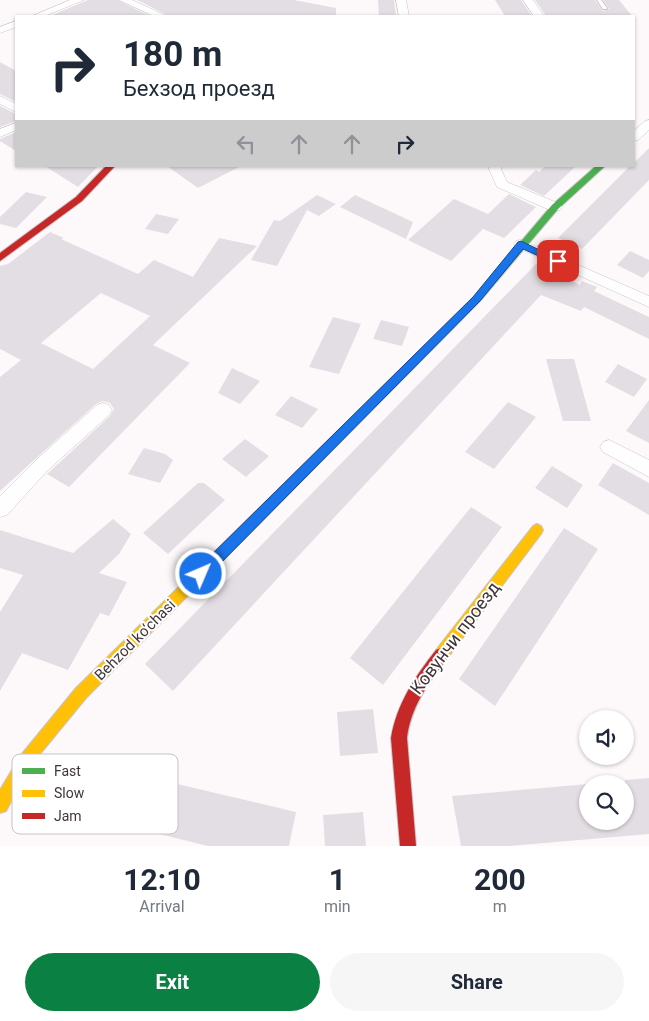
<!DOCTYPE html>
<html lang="en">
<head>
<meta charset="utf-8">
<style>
  :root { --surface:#fff; --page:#f6f6f7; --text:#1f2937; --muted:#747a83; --accent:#0b8043 }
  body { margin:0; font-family:Roboto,sans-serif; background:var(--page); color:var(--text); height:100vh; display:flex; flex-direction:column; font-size:19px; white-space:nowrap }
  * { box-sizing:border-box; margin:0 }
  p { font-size:16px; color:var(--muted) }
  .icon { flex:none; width:28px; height:28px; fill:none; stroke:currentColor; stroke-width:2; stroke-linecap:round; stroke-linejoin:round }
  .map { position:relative; height:846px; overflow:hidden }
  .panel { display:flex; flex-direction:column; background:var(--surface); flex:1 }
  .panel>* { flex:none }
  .hud { position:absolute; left:15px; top:15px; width:620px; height:152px; border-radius:0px; box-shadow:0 1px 4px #0004; background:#fff; color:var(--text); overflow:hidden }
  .fabs { position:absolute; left:579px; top:710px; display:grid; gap:10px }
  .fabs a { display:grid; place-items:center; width:55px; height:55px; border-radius:50%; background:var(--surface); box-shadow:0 1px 4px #0004; font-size:25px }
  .pin { position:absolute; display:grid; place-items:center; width:42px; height:42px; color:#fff; margin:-21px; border-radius:10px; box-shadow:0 2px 8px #0006 }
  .me { position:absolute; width:55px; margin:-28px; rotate:45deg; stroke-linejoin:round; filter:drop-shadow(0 0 4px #0008) }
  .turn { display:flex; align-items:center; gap:18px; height:105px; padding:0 25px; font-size:22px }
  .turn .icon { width:65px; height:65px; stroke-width:2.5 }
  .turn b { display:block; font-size:35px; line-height:42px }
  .lanes { display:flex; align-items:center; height:48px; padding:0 25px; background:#0003; justify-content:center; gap:25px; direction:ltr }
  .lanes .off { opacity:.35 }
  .eta { display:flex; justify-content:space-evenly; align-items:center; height:85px; text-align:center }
  .eta b { font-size:30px; font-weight:700; line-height:35px }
  .cta { display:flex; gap:10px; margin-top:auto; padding:10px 25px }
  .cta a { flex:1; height:58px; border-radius:30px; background:var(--accent); color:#fff; font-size:20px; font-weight:700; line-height:58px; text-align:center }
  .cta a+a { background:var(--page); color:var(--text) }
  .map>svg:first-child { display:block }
</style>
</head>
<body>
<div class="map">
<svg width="649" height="846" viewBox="0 0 649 846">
  <rect width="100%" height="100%" fill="#fdf9fb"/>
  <path fill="#e3dee3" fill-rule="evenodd" d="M88,0h29l33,16h-100z
    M137,0h157l42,8v8h-167z
    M378,0h16l2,16h-17z
    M495,0h26l11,16h-27z
    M535,0h60l8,11 6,-2 -6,-9h16l13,16h-86z
    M0,62l16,9v31l-16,-8z
    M0,106l16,8v7l-16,6z
    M16,132v19l-16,-10v-2z
    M649,148v32l-67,69 -24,-11 72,-72h4v-3z
    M45,166h53l-20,21z
    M167,166h74l-43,22z
    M545,166h31l-32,30 -24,-11 16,-15 3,2z
    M26,192l21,5 -31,31 -16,-4v-7z
    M509,194l27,13 -32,31 -21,-9 -32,32 -43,-21 46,-41 34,15z
    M317,195l19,9 -17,12 -12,-6 -30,56 -26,-6 23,-40 6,1z
    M355,195l58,27 -7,17 -66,-32z
    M156,214l23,5 -11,15 -23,-5z
    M50,232l14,6 -3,1 77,35 16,-14 39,17 26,-39 38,8 -104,99 37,18 -121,124 -22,-13 63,-58 4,-7 -4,-6 -8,-2 -6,3 -96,87v-114l21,-17 -21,-11v-83l8,-2zM101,293l49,23 -57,53 -52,-26z
    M630,251l19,9v11l-6,7 -26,-13z
    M536,264l44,21 2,-4 15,6 -3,4 55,26v22l-65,-32 -3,4 -40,-16 -368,396 -28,-27z
    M333,317l28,7 -22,50 -30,-7z
    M381,320l28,7 -7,19 -29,-7z
    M546,359h28l17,62h-28z
    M618,364l29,15 -13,18 -29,-15z
    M232,368l28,13 -20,23 -22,-11z
    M291,396l27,13 -16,19 -27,-13z
    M649,400v43l-23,-12z
    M508,402l28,15 -42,52 -29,-17z
    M245,439l24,17 -23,21 -24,-18z
    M144,448l21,6 8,6 -13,23 -32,-9z
    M613,463l36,20v32l-51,-30z
    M552,466l31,19 -16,23 -32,-20z
    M198,483h6l21,17 -57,54 -25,-21z
    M471,507l31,20 -119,158 -33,-27z
    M113,519l18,15 -12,20 -20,19 28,9 -18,34 -9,-3 -32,57 -46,-17 -22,38v-79l23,-37 -23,-7v-38l73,23z
    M564,528l34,21 -103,157 -36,-27z
    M373,709l5,44 -38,3 -3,-44z
    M88,763l208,49 -7,34h-81l-139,-34z
    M649,778v56l-139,12h-49l-9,-50 136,-12v37h37v-41z
    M363,812l3,34h-41l-2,-31z"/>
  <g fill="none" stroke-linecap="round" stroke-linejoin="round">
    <defs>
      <path id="lane" d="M597,0h4l6,8v1h-4z"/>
      <path id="street" d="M70,0h14l-39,16h-13z
        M119,0h13l35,16h-13z
        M396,0h10l3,16h-10z
        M523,0h10l11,16h-10z
        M16,21v6l-16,6v-6z
        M0,96l16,8v8l-16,-8z
        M649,120v10l-11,10 -4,1v-10l11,-10z
        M16,123v7l-16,7v-8z
        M490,166h12l-1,3 6,13 53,22 2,3 -2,3h-10l-53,-23 -8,-18z
        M521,240l128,56v11l-133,-60 -2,-3 2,-3z
        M103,403l6,2 3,5 -3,5 -62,56 -40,44 -7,2v-21l35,-35 62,-56z
        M609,440l40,20v17l-46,-25 -3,-5 3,-5z"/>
      <path id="fast" d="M596,166h9l-47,43 -78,92 -228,230 -4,1 -4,-1 -2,-4 2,-4 230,-226 78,-92z"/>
      <path id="slow" d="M248,522l4,1 2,4 -2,4 -166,167 -55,67 -25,46 -6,2v-23l21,-35 55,-67 168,-165z
        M537,524l4,2 2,4 -2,4 -95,126 -5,2 -5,-2 -2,-5 2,-5 97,-124z"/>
      <path id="jam" d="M106,166h9l-33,35 -82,60v-8l76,-56z
        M441,648l5,2 2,5 -2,5c-19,25 -35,47 -39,78l9,108h-16l-9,-108c6,-35 24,-61 45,-88z"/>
    </defs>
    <use href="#lane" stroke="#cac4c7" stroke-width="2"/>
    <use href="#street" stroke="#cac4c7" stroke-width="1"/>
    <use href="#fast" stroke="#cac4c7" stroke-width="2"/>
    <use href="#slow" stroke="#cac4c7" stroke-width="2"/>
    <use href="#jam" stroke="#cac4c7" stroke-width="2"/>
    <use href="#lane" fill="#fffefe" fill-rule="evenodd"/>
    <use href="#street" fill="#fffefe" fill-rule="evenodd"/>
    <use href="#fast" fill="#4caf50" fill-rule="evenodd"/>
    <use href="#slow" fill="#ffc107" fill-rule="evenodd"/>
    <use href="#jam" fill="#c62828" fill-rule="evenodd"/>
  </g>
  <path fill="#1a73e8" stroke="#114b97" d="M521,241l41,20 -4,3 -4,-1 -31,-14 -43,52 -275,278 -4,1 -5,-1 -2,-5 2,-4 277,-273 45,-55z"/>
  <g text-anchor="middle" stroke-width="4" stroke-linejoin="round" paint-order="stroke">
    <g font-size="15" fill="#40353b" stroke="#fff">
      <text transform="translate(135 640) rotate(-45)" y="5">Behzod ko‘chasi</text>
    </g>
    <g font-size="18" fill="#40353b" stroke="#fff">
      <text transform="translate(455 638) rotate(-53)" y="6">Ковунчи проезд</text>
    </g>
  </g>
  <rect x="12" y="754" width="166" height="80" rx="8" fill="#fff" stroke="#c6c2c4" stroke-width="1"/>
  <rect x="22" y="768" width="23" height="6" fill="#4caf50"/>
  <rect x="22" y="790" width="23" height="7" fill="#ffc107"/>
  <rect x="22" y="813" width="23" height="6" fill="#c62828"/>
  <g font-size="14" fill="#40353b">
    <text x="54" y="776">Fast</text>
    <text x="54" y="798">Slow</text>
    <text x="54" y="821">Jam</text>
  </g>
</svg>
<div class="fabs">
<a><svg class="icon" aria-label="sound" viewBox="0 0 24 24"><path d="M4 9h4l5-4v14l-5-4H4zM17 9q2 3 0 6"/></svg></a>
<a><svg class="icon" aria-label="search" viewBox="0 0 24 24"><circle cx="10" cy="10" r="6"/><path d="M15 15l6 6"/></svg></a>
</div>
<div class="pin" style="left:558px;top:261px;background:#d93025"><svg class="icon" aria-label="arrive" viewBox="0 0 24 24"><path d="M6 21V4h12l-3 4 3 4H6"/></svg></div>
<svg class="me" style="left:201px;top:574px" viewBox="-20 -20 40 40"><circle r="17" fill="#1a73e8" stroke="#fff" stroke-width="3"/><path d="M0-11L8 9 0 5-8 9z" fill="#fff"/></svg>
<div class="hud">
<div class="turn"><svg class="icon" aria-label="right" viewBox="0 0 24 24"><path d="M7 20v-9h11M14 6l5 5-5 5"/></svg><div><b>180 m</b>Бехзод проезд</div></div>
<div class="lanes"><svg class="icon off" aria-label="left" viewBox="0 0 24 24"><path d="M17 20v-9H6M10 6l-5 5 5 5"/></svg><svg class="icon off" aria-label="ahead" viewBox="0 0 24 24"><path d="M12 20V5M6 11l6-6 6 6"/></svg><svg class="icon off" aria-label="ahead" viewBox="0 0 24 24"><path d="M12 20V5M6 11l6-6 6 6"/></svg><svg class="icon" aria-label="right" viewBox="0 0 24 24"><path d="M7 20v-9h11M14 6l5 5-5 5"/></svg></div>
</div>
</div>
<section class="panel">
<div class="eta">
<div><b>12:10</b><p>Arrival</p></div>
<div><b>1</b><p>min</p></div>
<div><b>200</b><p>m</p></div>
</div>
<div class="cta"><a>Exit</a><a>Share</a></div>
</section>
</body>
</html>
